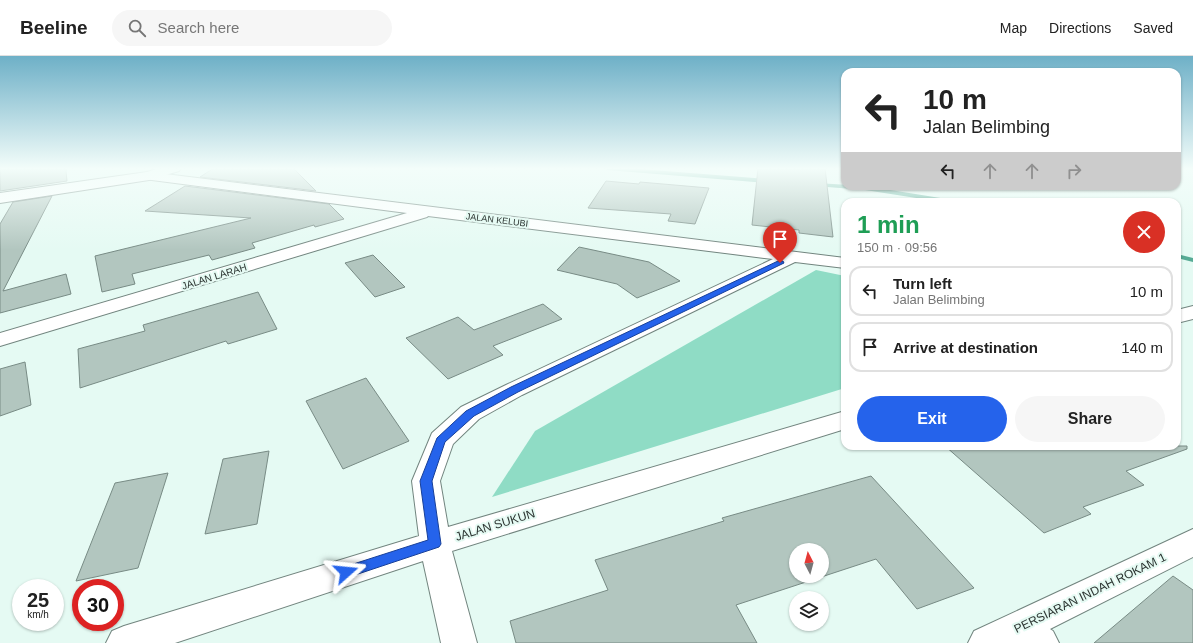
<!DOCTYPE html>
<html lang="en">
<head>
<meta charset="utf-8">
<style>
  :root { --surface:#fff; --page:#f6f6f6; --text:#222; --muted:#767676; --line:#e0e0e0; --accent:#2563eb }
  body { margin:0; font-family:Arial,sans-serif; background:var(--page); color:var(--text); height:100vh; display:flex; flex-direction:column; font-size:15px; white-space:nowrap }
  * { box-sizing:border-box; margin:0 }
  p { font-size:13px; color:var(--muted) }
  .icon { flex:none; width:22px; height:22px; fill:none; stroke:currentColor; stroke-width:2; stroke-linecap:round; stroke-linejoin:round }
  .map { position:relative; flex:1; overflow:hidden }
  .details { position:absolute; left:841px; top:142px; width:340px; height:252px; display:flex; flex-direction:column; background:var(--surface); border-radius:12px; box-shadow:0 1px 3px #0004 }
  .details>* { flex:none }
  .banner { position:absolute; left:841px; top:12px; width:340px; height:122px; border-radius:12px; box-shadow:0 1px 3px #0004; background:#fff; color:var(--text); overflow:hidden }
  .needle { width:26px; rotate:354deg }
  .buttons { position:absolute; left:789px; top:487px; display:grid; gap:8px }
  .buttons a { display:grid; place-items:center; width:40px; height:40px; border-radius:50%; background:var(--surface); box-shadow:0 1px 3px #0004; font-size:20px }
  .speed { position:absolute; left:12px; top:523px; display:flex; gap:8px; font-size:20px; font-weight:700; text-align:center }
  .speed>* { display:grid; place-content:center; width:52px; height:52px; border-radius:50%; background:var(--surface); box-shadow:0 1px 3px #0004; line-height:1 }
  .speed small { font-size:10px; font-weight:400 }
  .speed .limit { border:6px solid #d22; background:#fff; color:#111 }
  .pin { position:absolute; display:grid; place-items:center; width:34px; height:34px; color:#fff; margin:-41px -17px; border-radius:50% 50% 50% 0; rotate:-45deg; box-shadow:0 0 4px #0007 }
  .pin .icon { rotate:45deg }
  .me { position:absolute; width:44px; margin:-22px; rotate:72deg; stroke-linejoin:round; filter:drop-shadow(0 0 3px #0008) }
  .turn { display:flex; align-items:center; gap:14px; height:84px; padding:0 16px; font-size:18px }
  .turn .icon { width:52px; height:52px; stroke-width:2.5 }
  .turn b { display:block; font-size:28px; line-height:34px }
  .lanes { display:flex; align-items:center; height:38px; padding:0 16px; background:#0003; justify-content:center; gap:20px; direction:ltr }
  .lanes .off { opacity:.35 }
  .round { display:grid; place-items:center; flex:none; width:42px; height:42px; border-radius:21px; background:var(--page) }
  .summary { display:flex; align-items:center; justify-content:space-between; height:68px; padding:0 16px }
  h1 { font-size:24px; font-weight:800; line-height:30px; color:#1e9e55 }
  .primary-button { display:flex; gap:8px; margin-top:auto; padding:8px 16px }
  .primary-button a { flex:1; height:46px; border-radius:24px; background:var(--accent); color:#fff; font-size:16px; font-weight:800; line-height:46px; text-align:center }
  .primary-button a+a { background:var(--page); color:var(--text) }
  ul { padding:0; list-style:none }
  li { display:flex; align-items:center; gap:12px; height:50px; margin:0 8px 6px; padding:0 8px; border:2px solid var(--line); border-radius:12px }
  li div { flex:1 }
  li b { display:block; font-size:15px }
  li em { font-style:normal }
  header { display:flex; align-items:center; gap:24px; box-sizing:border-box; height:56px; padding:0 20px; background:var(--surface); border-bottom:1px solid var(--line) }
  header strong { font-size:19px }
  nav { display:flex; gap:22px; margin-inline-start:auto; font-size:14px }
  .search { width:280px; height:36px; background:var(--page); display:flex; align-items:center; gap:10px; box-sizing:border-box; padding:0 14px; border-radius:22px; color:var(--muted); font-size:15px }
  .map>svg:first-child { display:block }
</style>
</head>
<body>
<header>
<strong>Beeline</strong>
<div class="search"><svg class="icon" aria-label="search" viewBox="0 0 24 24"><circle cx="10" cy="10" r="6"/><path d="M15 15l6 6"/></svg>Search here</div>
<nav><a>Map</a><a>Directions</a><a>Saved</a></nav>
</header>
<div class="map">
<svg width="1193" height="587" viewBox="0 0 1193 587">
  <rect width="100%" height="100%" fill="#e5faf3"/>
  <path fill="#8fdcc5" d="M816,214l29,6v112l-353,109 43,-66z"/>
  <g fill="none" stroke-linecap="round" stroke-linejoin="round">
    <path fill="#57ab95" fill-rule="evenodd" d="M605,112h22l140,11 3,2 -3,2 -160,-13z
      M817,127l48,3 88,14 3,2h-14l-77,-12 -50,-4v-2z
      M1177,198l16,4v4l-16,-4z"/>
  </g>
  <path fill="#b2c6bf" stroke="#788b85" fill-rule="evenodd" d="M0,112h67l-1,3 1,10 -67,10z
    M214,112h79l23,23 -116,-14z
    M758,112h67l8,69 -34,-4v-3l-47,-5z
    M606,125l33,3 1,-2 69,6 -14,36 -27,-3 3,-7 -83,-6z
    M185,130l144,18 15,15 -29,8 -1,-2 -62,18 3,5 -43,12 -3,-5 -77,19 3,10 -33,8 -7,-36 156,-38 -106,-7z
    M52,140l-49,95 63,-17 5,20 -71,19v-89l13,-22z
    M579,191l70,15 31,19 -43,17 -20,-14 -60,-14z
    M373,199l32,32 -30,10 -30,-34z
    M258,236l19,37 -49,15 -2,-3 -146,47 -2,-39 67,-18 -2,-6z
    M543,248l19,15 -69,27 10,9 -55,24 -42,-41 52,-21 16,13z
    M25,306l6,43 -31,11v-47z
    M366,322l43,63 -66,28 -37,-68z
    M945,390h242v3l-61,22 18,14 -61,22 8,7 -47,19z
    M269,395l-12,73 -52,10 18,-75z
    M168,417l-30,95 -62,13 39,-98z
    M871,420l103,112 -57,21 -41,-50 -140,46 21,38h-241l-6,-22 98,-31 -13,-30 129,-39 -2,-3zM796,494h26v26h-26z
    M1173,520l20,14v53h-99z"/>
  <g fill="none" stroke-linecap="round" stroke-linejoin="round">
    <defs>
      <path id="street" d="M149,116l696,86v10l-50,-6 -273,133 -43,24 -26,25 -13,37 8,46 397,-116v18l-393,122 25,92h-36l-18,-82 -248,82h-69l6,-12 12,-5 295,-90 -7,-55 20,-48 29,-26 45,-22 267,-126 -345,-43 -1,1 -427,129v-13l407,-120 -263,-34 -2,-3 2,-3z
        M1193,250v13l-16,4v-13z
        M1193,473v28l-143,72 3,2 6,12h-91l6,-12z"/>
      <path id="secondary" d="M159,112h22l-2,3 -30,9 -149,23v-10l147,-21z"/>
    </defs>
    <use href="#street" stroke="#72857f" stroke-width="2"/>
    <use href="#secondary" stroke="#72857f" stroke-width="2"/>
    <use href="#street" fill="#fff" fill-rule="evenodd"/>
    <use href="#secondary" fill="#fff" fill-rule="evenodd"/>
  </g>
  <linearGradient id="sky" x2="0" y2="1"><stop stop-color="#6eb0c7"/><stop offset="0.58" stop-color="#f3fdfa"/><stop offset="1" stop-color="#f3fdfa" stop-opacity="0"/></linearGradient>
  <rect width="1193" height="194" fill="url(#sky)"/>
  <path fill="#2563eb" stroke="#184099" d="M778,205h5l1,2 -266,129 -44,24 -29,26 -13,39 9,63 -2,3 -93,31 -5,-2 -2,-4 2,-4 87,-28 -8,-59 17,-43 29,-27 45,-24z"/>
  <g text-anchor="middle" stroke-width="4" stroke-linejoin="round" paint-order="stroke">
    <g font-size="9" fill="#2b3330" stroke="#e5faf3">
      <text transform="translate(497 164) rotate(7)" y="3">JALAN KELUBI</text>
    </g>
    <g font-size="10" fill="#2b3330" stroke="#e5faf3">
      <text transform="translate(214 220) rotate(-17)" y="4">JALAN LARAH</text>
    </g>
    <g font-size="12" fill="#2b3330" stroke="#e5faf3">
      <text transform="translate(495 469) rotate(-17)" y="4">JALAN SUKUN</text>
      <text transform="translate(1090 537) rotate(-26)" y="4">PERSIARAN INDAH ROKAM 1</text>
    </g>
  </g>
</svg>
<div class="buttons">
<a><svg class="needle" viewBox="-14 -14 28 28"><path d="M0-13l5 13h-10z" fill="#e53935"/><path d="M0 13l5-13h-10z" fill="#767676"/></svg></a>
<a><svg class="icon" aria-label="layers" viewBox="0 0 24 24"><path d="M12 4l9 5-9 5-9-5zM3 14l9 5 9-5"/></svg></a>
</div>
<div class="speed"><div>25<small>km/h</small></div><div class="limit">30</div></div>
<div class="pin" style="left:780px;top:207px;background:#d93025"><svg class="icon" aria-label="arrive" viewBox="0 0 24 24"><path d="M6 21V4h12l-3 4 3 4H6"/></svg></div>
<svg class="me" style="left:346px;top:516px" viewBox="-20 -20 40 40"><path d="M0-17L14 15 0 8-14 15z" fill="#2563eb" stroke="#fff" stroke-width="4"/></svg>
<div class="banner">
<div class="turn"><svg class="icon" aria-label="left" viewBox="0 0 24 24"><path d="M17 20v-9H6M10 6l-5 5 5 5"/></svg><div><b>10 m</b>Jalan Belimbing</div></div>
<div class="lanes"><svg class="icon" aria-label="left" viewBox="0 0 24 24"><path d="M17 20v-9H6M10 6l-5 5 5 5"/></svg><svg class="icon off" aria-label="ahead" viewBox="0 0 24 24"><path d="M12 20V5M6 11l6-6 6 6"/></svg><svg class="icon off" aria-label="ahead" viewBox="0 0 24 24"><path d="M12 20V5M6 11l6-6 6 6"/></svg><svg class="icon off" aria-label="right" viewBox="0 0 24 24"><path d="M7 20v-9h11M14 6l5 5-5 5"/></svg></div>
</div>
<section class="details">
<div class="summary"><div><h1>1 min</h1><p>150 m · 09:56</p></div><a class="round" style="background:#d93025;color:#fff"><svg class="icon" aria-label="close" viewBox="0 0 24 24"><path d="M6 6l12 12M18 6L6 18"/></svg></a></div>
<ul>
<li><svg class="icon" aria-label="left" viewBox="0 0 24 24"><path d="M17 20v-9H6M10 6l-5 5 5 5"/></svg><div><b>Turn left</b><p>Jalan Belimbing</p></div><em>10 m</em></li>
<li><svg class="icon" aria-label="arrive" viewBox="0 0 24 24"><path d="M6 21V4h12l-3 4 3 4H6"/></svg><div><b>Arrive at destination</b></div><em>140 m</em></li>
</ul>
<div class="primary-button"><a>Exit</a><a>Share</a></div>
</section>
</div>
</body>
</html>
